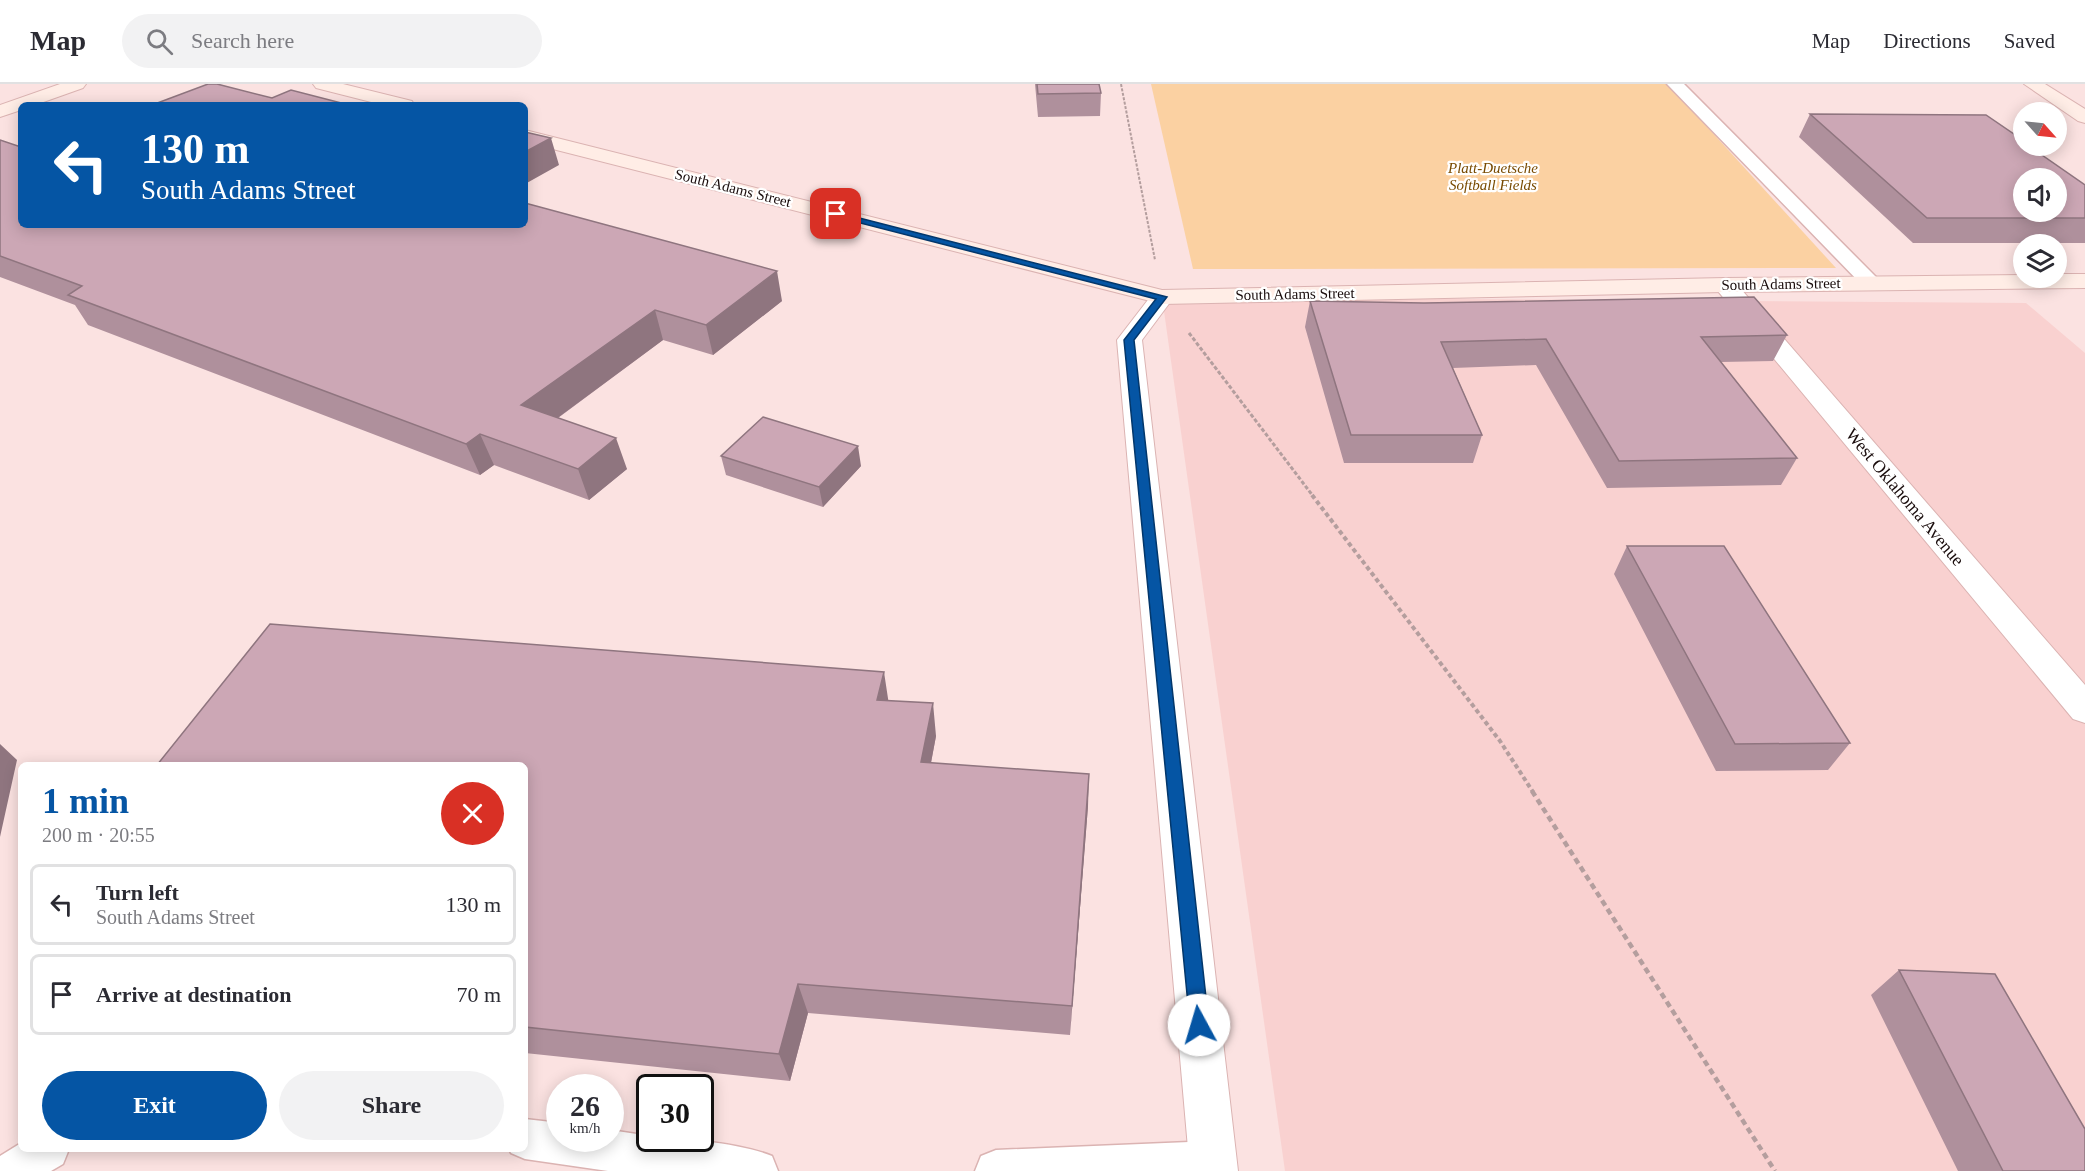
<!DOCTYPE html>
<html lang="en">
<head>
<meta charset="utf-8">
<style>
  :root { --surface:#fff; --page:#f2f2f3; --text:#2b2b33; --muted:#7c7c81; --line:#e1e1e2; --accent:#0555a4 }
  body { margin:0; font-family:Georgia,serif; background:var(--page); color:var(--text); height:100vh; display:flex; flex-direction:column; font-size:22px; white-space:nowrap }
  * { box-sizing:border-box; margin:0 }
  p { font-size:20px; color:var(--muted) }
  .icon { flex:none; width:33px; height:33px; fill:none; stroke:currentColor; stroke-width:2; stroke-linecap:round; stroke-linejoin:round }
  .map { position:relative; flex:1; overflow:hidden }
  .details { position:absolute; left:18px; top:678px; width:510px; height:390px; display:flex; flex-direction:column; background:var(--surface); border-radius:9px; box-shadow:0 3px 15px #0003 }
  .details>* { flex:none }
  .banner { position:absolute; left:18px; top:18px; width:510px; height:126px; border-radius:9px; box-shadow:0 3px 15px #0003; background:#0555a4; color:#fff; overflow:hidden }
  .needle { width:39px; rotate:117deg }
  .buttons { position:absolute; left:2013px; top:18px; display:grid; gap:12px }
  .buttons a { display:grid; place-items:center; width:54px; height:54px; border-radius:50%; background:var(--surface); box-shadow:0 3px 15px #0003; font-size:30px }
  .speed { position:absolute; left:546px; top:990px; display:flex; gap:12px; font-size:30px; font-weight:700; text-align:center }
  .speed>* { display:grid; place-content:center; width:78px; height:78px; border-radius:50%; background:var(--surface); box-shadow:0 3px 15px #0003; line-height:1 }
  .speed small { font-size:15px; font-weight:400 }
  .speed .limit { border:3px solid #111; border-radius:9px; background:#fff; color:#111 }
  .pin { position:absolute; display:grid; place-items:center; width:51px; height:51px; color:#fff; margin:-26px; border-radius:12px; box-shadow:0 3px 9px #0006 }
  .me { position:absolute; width:66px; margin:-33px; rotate:354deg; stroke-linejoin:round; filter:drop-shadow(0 0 4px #0008) }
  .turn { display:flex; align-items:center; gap:21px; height:126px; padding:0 24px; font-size:27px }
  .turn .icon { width:78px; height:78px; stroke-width:2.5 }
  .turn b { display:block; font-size:42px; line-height:51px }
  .round { display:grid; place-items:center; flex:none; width:63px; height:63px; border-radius:32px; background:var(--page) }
  .head { display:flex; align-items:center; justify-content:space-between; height:102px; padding:0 24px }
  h1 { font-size:36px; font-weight:600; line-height:45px; color:var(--accent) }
  .cta { display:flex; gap:12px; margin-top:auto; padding:12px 24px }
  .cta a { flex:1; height:69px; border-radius:36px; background:var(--accent); color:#fff; font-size:24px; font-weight:600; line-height:69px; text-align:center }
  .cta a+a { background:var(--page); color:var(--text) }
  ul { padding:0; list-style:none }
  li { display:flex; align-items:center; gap:18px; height:81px; margin:0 12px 9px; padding:0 12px; border:3px solid var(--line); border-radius:9px }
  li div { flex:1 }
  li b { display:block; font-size:22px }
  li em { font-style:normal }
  header { display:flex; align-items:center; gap:36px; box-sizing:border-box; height:84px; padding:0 30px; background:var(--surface); border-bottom:2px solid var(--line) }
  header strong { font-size:28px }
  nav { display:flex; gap:33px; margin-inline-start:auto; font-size:21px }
  .search { width:420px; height:54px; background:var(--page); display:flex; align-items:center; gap:15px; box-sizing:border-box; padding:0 21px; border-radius:33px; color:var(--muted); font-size:22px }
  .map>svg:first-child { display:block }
</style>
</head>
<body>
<header>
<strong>Map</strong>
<div class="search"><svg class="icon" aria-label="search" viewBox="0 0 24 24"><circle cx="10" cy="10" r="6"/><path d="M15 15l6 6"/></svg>Search here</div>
<nav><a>Map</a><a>Directions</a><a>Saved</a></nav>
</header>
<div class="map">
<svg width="2085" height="1087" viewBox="0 0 2085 1087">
  <rect width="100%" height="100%" fill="#fbe2e1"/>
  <path fill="#f9d1d0" d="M1162,213l864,6 59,50v818h-800z"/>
  <path fill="#fbd1a2" d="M1151,0h517l168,184 -643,1z"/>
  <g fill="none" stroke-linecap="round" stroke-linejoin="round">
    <defs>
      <path id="lane" d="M1667,0h17l194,195 3,4 -3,4h-14z
        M525,1035l35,4v15h50v-8l40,6v2c34,0 90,5 122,18l6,15h-170l-83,-12 -14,-6 -2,-4h16z
        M1213,1057l15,6 6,15 -4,9h-255l6,-15 15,-6z
        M21,1059v6h48l-6,15 -12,7h-51v-15z"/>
      <path id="street" d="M1725,194l8,2 352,405v38l-12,-4 -356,-429 -4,-5 4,-5z
        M1162,206l8,2 4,5 -32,43 96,831h-48l-73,-831 37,-48z"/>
      <path id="secondary" d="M60,0h26l-3,4 -48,17h-14v5l-21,7v-12z
        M313,0h30l69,17 2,4h-31l-67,-17z
        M2024,0h21l40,25v14l-7,-2z
        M525,46l637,160 563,-12 299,-3v3h32v-4h29v14l-360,4 -563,12 -637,-162z"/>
    </defs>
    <use href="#lane" stroke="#dbb3b2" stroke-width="3"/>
    <use href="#street" stroke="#dbb3b2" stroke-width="2"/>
    <use href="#secondary" stroke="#dbb3b2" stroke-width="2"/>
    <path stroke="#b49e9e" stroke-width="2" stroke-dasharray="3 1.5" stroke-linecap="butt" d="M1121,0l34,176"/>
    <path stroke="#b49e9e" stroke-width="3" stroke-dasharray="4 2" stroke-linecap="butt" d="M1189,249l124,163"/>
    <path stroke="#b49e9e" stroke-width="4" stroke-dasharray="4.5 3" stroke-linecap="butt" d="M1312,411l188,246 33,51"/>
    <path stroke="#b49e9e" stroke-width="4.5" stroke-dasharray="6 4" stroke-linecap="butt" d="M1532,707l243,380"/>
    <use href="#lane" fill="#fff" fill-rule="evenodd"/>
    <use href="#street" fill="#fff" fill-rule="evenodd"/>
    <use href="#secondary" fill="#ffede6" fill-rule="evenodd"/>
  </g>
  <path fill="#af909c" d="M1035,0h64l2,9 -1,23 -62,1z
    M1810,30l275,71v58h-172l-114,-106z
    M0,56l21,85 761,76 -69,54 -50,-15 -105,78 69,51 -38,31 -95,-35 -14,10 -392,-150 -13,-20 -75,-28z
    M1310,217l477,34 -14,26 -52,1 76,96 -16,27 -174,3 -71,-123 -83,3 29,67 -9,28h-129l-39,-136z
    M721,372l140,10 -38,41 -97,-32z
    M1627,462l223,197 -22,27 -112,1 -102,-197z
    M888,617l48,35 -5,27 157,43 -18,229 -262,-22 -18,68 -265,-28v-288z
    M1899,886l186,201h-127l-87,-176z"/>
  <path fill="#8f757f" d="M551,54l8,27 -34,19v-32z
    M777,187l5,30 -69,54 -7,-30z
    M655,226l8,30 -130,96 -12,-31z
    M480,350l14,31 -14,10 -14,-31z
    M616,354l11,31 -38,31 -11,-31z
    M858,362l3,20 -38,41 -4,-20z
    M884,588l5,33 -12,-5z
    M933,619l3,33 -11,58 -4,-32z
    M0,660l17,16 -17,77z
    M1089,690l-1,32 -18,229 2,-29z
    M798,900l10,29 -18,68 -11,-27z"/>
  <path fill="#cca7b5" stroke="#8f757f" stroke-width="1.5" fill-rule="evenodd" d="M208,0h9l55,14 19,-8 58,15h-197z
    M1037,0h62l2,9 -63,1z
    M1810,30l176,1 38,26v5h5l56,39v33h-158zM2024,94h32v34h-32z
    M525,48l26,6 -26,14z
    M0,56l21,7v78h504v-22l252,68 -71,54 -51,-15 -134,95 95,33 -38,31 -98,-35 -14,10 -398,-149 14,-9 -82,-30z
    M1754,213l33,38 -86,2 96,121 -178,3 -73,-122 -105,3 41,93h-131l-41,-134 114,2z
    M763,333l95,29 -39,41 -98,-31z
    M1627,462h97l126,197 -115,1z
    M270,540l614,48 -7,28 56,3 -12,59 168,12 -17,232 -274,-22 -19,70 -254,-27v-262h-368z
    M1899,886l96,4 90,155v42h-82z"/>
  <path fill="#0555a4" stroke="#03376b" stroke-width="1.5" d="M836,128l331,85 -33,43 75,685 -3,7 -7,2 -6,-2 -3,-7 -66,-685 32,-41 -323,-83v-3z"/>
  <g text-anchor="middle" stroke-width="4.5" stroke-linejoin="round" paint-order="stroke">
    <g font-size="15" font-style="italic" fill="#784a00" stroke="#fff">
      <text x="1493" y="89">Platt-Duetsche<tspan x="1493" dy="17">Softball Fields</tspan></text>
    </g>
    <g font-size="15" fill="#190c0c" stroke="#fff">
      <text transform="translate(733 104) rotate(14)" y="5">South Adams Street</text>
      <text transform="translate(1781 200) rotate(-1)" y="5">South Adams Street</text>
      <text transform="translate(1295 210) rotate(-1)" y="5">South Adams Street</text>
    </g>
    <g font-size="18" fill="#190c0c" stroke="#fff">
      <text transform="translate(1905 413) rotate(50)" y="6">West Oklahoma Avenue</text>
    </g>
  </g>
</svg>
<div class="buttons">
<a><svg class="needle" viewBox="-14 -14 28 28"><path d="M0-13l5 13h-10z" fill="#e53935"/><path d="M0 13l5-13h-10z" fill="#7c7c81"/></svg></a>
<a><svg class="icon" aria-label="sound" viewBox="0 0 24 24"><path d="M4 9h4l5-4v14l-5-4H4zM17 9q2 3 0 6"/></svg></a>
<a><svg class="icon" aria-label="layers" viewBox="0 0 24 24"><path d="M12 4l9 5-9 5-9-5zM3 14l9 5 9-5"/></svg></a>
</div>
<div class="speed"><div>26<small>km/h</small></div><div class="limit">30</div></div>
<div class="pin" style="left:836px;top:130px;background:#d93025"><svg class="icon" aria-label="arrive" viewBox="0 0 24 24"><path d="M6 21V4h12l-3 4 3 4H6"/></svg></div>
<svg class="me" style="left:1199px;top:941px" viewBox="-20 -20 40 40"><circle r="19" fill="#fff"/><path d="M0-13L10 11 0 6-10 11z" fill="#0555a4"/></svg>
<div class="banner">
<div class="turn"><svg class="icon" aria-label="left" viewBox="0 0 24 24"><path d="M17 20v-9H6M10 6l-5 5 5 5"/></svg><div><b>130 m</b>South Adams Street</div></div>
</div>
<section class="details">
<div class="head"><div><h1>1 min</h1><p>200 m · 20:55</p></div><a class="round" style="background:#d93025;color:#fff"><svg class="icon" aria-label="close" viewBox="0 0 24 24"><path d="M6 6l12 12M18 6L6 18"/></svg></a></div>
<ul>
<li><svg class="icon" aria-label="left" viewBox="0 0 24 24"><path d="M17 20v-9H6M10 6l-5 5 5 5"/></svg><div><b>Turn left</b><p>South Adams Street</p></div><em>130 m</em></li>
<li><svg class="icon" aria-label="arrive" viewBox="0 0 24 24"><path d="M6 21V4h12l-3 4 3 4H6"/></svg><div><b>Arrive at destination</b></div><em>70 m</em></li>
</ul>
<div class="cta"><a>Exit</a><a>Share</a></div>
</section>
</div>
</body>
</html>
